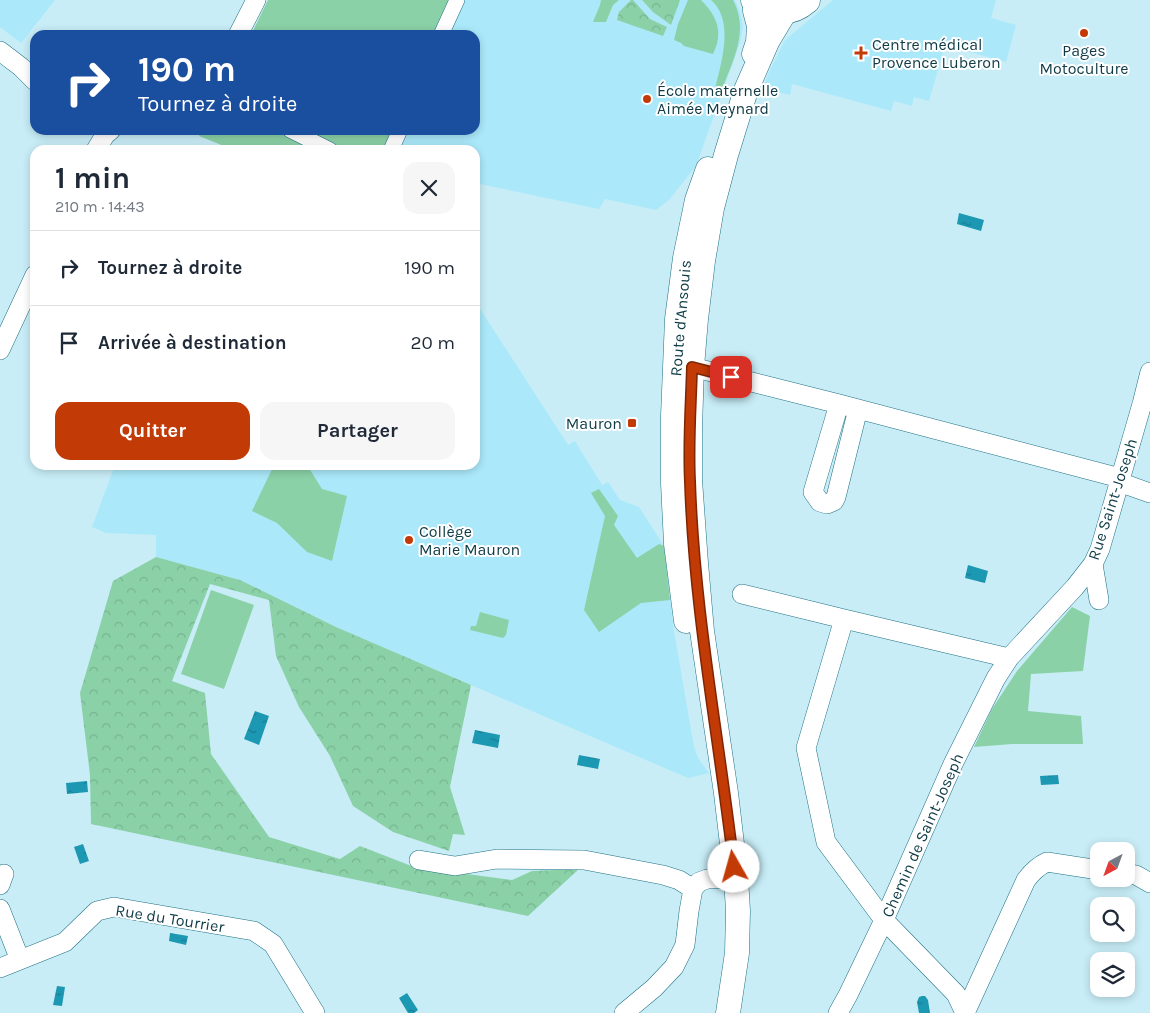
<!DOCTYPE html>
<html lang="fr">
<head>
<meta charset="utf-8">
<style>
  :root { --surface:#fff; --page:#f6f6f7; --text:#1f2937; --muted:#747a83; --line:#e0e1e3; --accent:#c23a06 }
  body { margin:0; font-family:Karla,sans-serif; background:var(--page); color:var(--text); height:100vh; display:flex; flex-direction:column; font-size:19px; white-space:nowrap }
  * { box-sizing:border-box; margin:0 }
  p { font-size:16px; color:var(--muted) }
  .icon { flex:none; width:28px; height:28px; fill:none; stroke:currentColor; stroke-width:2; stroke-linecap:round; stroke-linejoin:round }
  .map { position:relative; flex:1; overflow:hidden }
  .panel { position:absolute; left:30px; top:145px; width:450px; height:325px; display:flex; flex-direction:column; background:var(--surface); border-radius:15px; box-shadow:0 2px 8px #0003 }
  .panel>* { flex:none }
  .banner { position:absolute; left:30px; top:30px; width:450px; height:105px; border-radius:15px; box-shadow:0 2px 8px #0003; background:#1a4fa0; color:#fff; overflow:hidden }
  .needle { width:32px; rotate:221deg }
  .fabs { position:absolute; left:1090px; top:842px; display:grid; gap:10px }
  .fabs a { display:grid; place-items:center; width:45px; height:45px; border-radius:10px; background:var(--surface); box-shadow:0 2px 8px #0003; font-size:25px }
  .pin { position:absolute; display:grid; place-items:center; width:42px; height:42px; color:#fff; margin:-21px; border-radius:10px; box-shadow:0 2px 8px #0006 }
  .me { position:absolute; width:55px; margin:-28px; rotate:353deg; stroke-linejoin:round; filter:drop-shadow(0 0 4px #0008) }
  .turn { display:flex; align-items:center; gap:18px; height:105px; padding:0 25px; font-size:22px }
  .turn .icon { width:65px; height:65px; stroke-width:2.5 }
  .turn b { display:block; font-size:35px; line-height:42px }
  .round { display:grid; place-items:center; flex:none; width:52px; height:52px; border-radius:15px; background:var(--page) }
  .headline { display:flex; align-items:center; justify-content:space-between; height:85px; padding:0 25px }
  h1 { font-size:30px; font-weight:700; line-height:38px }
  .action { display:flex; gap:10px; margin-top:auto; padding:10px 25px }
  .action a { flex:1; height:58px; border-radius:15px; background:var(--accent); color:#fff; font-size:20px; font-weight:700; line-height:58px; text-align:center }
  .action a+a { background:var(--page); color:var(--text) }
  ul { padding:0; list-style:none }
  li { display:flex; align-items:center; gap:15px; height:75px; padding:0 25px; border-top:1px solid var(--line) }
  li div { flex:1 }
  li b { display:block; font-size:19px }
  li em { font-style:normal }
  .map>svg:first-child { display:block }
</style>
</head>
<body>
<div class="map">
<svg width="1150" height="1013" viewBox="0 0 1150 1013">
  <defs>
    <pattern id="forest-crowns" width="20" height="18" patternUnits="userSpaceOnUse" patternTransform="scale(1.25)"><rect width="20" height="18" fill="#8bd1a7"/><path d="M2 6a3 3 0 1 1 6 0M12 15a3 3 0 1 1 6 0" fill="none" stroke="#77b491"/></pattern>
    <pattern id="water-ripples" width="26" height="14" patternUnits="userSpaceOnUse" patternTransform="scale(1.25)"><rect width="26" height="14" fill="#1c98b2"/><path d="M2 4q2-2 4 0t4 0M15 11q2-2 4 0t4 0" fill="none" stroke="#177d93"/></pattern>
  </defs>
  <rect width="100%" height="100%" fill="#c8edf7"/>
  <path fill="#abe9fa" d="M0,0h55l-34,43 -21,-16z
    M460,0h275l5,12 3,14 -3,17 -44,123 -27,34 -13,10 -51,-11 -6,10 -124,-26v-33h-80l9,-20h71v-95h-31z
    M833,0h163l-5,18 25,7 -10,37 -61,-17 -16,56 -15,-4 -2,9 -18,-5 -3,10 -99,-27 -2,11 -27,-6 5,-15 17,-34z
    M475,301l93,144 7,-4 27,44 6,-3 12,18 19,7 25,39 10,85 20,116 4,11 11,15 -21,5 -352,-151 -96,-47 -84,-23v-22l-50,-2 -14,-6 23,-62h360z"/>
  <path fill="#8bd1a7" d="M268,0h183l-15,35h-185z
    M601,0h18l-6,5 -7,17h-13l7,-17z
    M688,0h13c16,16 23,32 12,54l-29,-8 -3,-3 -7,-3 4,-16z
    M711,0h22c17,32 -1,62 -12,92l-6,-3c6,-26 20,-68 -4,-89z
    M202,130h195l-9,20h-154l-35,-14z
    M274,465h33l15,24 25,7 -15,65 -25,-9 -30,-29 -25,-12z
    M599,489l19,27 -4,9 23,33 22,-14 5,2 6,54 -29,3 -42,29 -15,-22 21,-94 -14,-23z
    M211,590l43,15 -30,84 -43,-15z
    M1072,607l18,9 -7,55 -52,3 -3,37 53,5 2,28h-71l-38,3 18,-38 25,-38z
    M480,612l29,8 -3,15 -3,3 -33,-8 1,-4h5z"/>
  <path fill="url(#forest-crowns)" d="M631,0h2l17,19 17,8 -4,9 -46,-16 2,-8z
    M642,0h38l-9,25 -18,-13z
    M156,557l84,23 96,47 135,58 -21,102 15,48 -12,-1 -4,17 -56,-19 -40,-26 -23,-50 -31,-49 -23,-51 -7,-56 -59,-16 -38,97 33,12 6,61 58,83 71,22 20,-13 54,21 98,13 20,-9 47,-2 -51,47 -437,-92 -1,-49 -10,-82 33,-112z"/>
  <path fill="url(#water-ripples)" d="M959,213l25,7 -3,11 -24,-7z
    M968,565l20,6 -3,12 -20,-5z
    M255,711l14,5 -10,29 -15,-6z
    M475,730l25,5 -2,13 -26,-5z
    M579,755l21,4 -2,10 -21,-4z
    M1058,775l1,9 -18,1 -1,-9z
    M87,781l1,11 -21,2 -1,-11z
    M83,844l6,17 -9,3 -6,-17z
    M170,933l18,3 -2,9 -17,-4z
    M57,986l8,1 -3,19 -9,-1z
    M407,993l11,17 -4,3h-6l-9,-15z
    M922,996h3l3,4 2,13h-11l-2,-11 2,-5z"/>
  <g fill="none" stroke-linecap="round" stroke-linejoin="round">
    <defs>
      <path id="pedestrian" d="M441,35l16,-35
        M290,130l40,20
        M391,150l9,-20"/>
      <path id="minor" d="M238,35l18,-35
        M0,51l21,16 14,14
        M96,150l9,-15 6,-5
        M0,350l35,-75
        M692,367l147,37 281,74
        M839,404l-26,88 7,10 7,2 7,-3 2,-4 22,-88
        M1119,482l31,11
        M1093,564l6,36
        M742,594l102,25 165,39
        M844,619l-38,129 20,94 58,78 72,74 9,19
        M419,860l36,6 42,-7 87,1 79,15 16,5 14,9
        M1126,873l10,2 14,8
        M0,885l4,-11
        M0,909l20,51
        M0,968l65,-26 32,-31 17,-4 140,24 19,13 42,69
        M624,1013l30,-25 20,-21 11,-22 4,-34 4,-22 6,-7 8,-3 29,-1
        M838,1013l10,-18 36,-75 69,-156 43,-86 13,-20 66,-71 18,-23 7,-15 42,-145 8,-32
        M965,1013l61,-133c6,-8 12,-14 21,-18l52,8"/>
      <path id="tertiary" d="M754,54l4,-12 1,-16 -4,-15v-11
        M686,621l-10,-77 -3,-61v-67l4,-97 8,-61 12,-58 11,-31
        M728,1013l9,-60 1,-42 -2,-33 -10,-85 -24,-162 -6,-68 -6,-83v-52l2,-61 4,-48 7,-58 9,-53 14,-53 20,-65 22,-50 18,-30"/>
      <path id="primary" d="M755,0c17,12 35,14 51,0"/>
    </defs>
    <use href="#pedestrian" stroke="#1f7184" stroke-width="16"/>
    <use href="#minor" stroke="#1f7184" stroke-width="20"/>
    <use href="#tertiary" stroke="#1f7184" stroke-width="25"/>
    <use href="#primary" stroke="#1f7184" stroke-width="29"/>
    <use href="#pedestrian" stroke="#fff" stroke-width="15"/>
    <use href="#minor" stroke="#fff" stroke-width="19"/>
    <use href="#tertiary" stroke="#fff" stroke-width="24"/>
    <use href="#primary" stroke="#fff" stroke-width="28"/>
  </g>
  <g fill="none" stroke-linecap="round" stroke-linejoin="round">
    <defs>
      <path id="route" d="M731,377l-39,-10c-1,38 -4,76 -2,114 4,130 29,257 44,386"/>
    </defs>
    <use href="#route" stroke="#7e2604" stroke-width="12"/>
    <use href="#route" stroke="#c23a06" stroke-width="9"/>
  </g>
  <g fill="#c23a06" stroke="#fff" stroke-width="2">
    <circle cx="1084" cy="33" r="5"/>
    <path d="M858.5 45.5h5v5h5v5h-5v5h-5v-5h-5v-5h5z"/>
    <circle cx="647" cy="99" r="5"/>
    <rect x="627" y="418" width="10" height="10" rx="2.5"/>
    <circle cx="409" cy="540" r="5"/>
  </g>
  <g text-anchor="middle" stroke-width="4" stroke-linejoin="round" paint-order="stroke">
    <g font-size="16" fill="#0e3b46" stroke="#fff" text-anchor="start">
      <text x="872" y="50">Centre médical<tspan x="872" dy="18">Provence Luberon</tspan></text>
      <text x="1084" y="56" text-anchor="middle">Pages<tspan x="1084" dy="18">Motoculture</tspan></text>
      <text x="657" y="96">École maternelle<tspan x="657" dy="18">Aimée Meynard</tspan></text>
      <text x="622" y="429" text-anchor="end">Mauron</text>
      <text x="419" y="537">Collège<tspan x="419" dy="18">Marie Mauron</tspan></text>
    </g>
    <g font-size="16" fill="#0e3b46" stroke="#fff">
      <text transform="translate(680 318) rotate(-85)" y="6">Route d'Ansouis</text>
      <text transform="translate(1112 499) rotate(-72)" y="6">Rue Saint-Joseph</text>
      <text transform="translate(922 835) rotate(-66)" y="6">Chemin de Saint-Joseph</text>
      <text transform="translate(170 918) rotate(9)" y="6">Rue du Tourrier</text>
    </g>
  </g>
</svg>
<div class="fabs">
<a><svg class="needle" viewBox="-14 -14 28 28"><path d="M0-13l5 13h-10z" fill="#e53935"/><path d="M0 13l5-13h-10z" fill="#747a83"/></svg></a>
<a><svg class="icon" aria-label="search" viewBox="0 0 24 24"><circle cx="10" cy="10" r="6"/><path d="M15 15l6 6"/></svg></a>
<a><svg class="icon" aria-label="layers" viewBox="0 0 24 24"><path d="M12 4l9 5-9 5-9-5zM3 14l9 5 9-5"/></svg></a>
</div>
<div class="pin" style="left:731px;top:377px;background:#d93025"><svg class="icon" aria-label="arrive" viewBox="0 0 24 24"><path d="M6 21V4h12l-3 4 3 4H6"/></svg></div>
<svg class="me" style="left:734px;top:867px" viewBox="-20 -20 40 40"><circle r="19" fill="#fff"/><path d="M0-13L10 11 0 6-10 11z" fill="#c23a06"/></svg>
<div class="banner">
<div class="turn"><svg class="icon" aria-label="right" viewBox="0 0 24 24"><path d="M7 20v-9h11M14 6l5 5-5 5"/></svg><div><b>190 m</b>Tournez à droite</div></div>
</div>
<section class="panel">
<div class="headline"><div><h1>1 min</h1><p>210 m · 14:43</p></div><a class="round"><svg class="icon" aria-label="close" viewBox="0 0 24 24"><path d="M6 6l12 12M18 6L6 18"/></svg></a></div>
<ul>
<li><svg class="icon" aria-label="right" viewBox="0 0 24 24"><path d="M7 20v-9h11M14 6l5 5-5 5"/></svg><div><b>Tournez à droite</b></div><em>190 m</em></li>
<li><svg class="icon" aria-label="arrive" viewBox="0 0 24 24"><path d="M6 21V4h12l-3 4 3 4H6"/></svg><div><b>Arrivée à destination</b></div><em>20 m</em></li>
</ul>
<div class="action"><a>Quitter</a><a>Partager</a></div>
</section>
</div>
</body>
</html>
